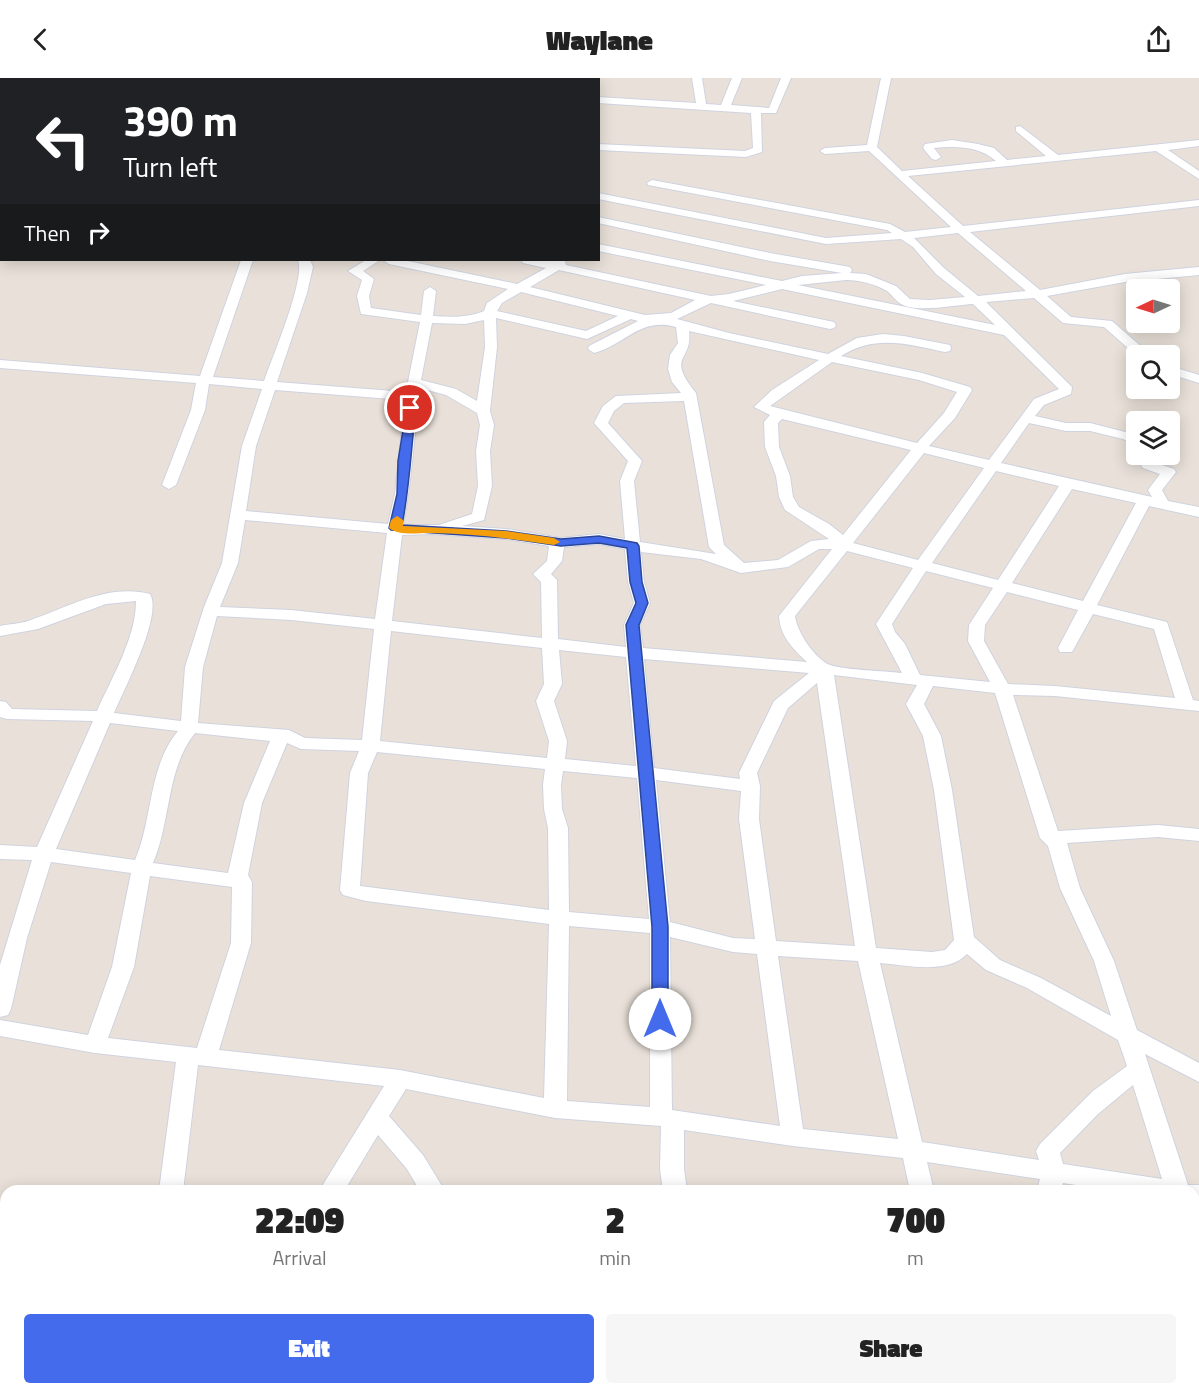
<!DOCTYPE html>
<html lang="en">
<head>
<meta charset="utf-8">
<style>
  :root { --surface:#fff; --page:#f6f6f6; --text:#222; --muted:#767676; --accent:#436bec }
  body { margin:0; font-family:"Titillium Web",sans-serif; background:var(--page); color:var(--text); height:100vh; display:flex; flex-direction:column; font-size:22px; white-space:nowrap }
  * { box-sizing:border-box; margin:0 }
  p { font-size:20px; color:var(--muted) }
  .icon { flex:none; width:33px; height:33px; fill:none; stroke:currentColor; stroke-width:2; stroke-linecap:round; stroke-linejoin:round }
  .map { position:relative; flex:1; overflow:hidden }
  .panel { position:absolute; left:0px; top:1107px; width:1200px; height:210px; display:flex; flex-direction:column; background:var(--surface); border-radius:18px 18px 0 0; box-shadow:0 3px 15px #0003 }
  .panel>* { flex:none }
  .guide { position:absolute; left:0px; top:0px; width:600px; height:183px; box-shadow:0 3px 15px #0003; background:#202124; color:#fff; overflow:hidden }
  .needle { width:39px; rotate:266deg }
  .controls { position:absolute; left:1126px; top:201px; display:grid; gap:12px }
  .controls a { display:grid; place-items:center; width:54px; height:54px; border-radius:6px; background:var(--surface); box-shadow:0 3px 15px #0003; font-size:30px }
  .pin { position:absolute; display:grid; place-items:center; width:51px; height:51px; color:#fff; margin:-26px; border:3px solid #fff; border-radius:50%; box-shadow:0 2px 6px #0007 }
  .me { position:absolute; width:66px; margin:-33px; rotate:0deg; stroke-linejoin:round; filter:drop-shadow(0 0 4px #0008) }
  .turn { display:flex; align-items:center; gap:21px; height:126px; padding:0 24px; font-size:27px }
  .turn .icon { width:78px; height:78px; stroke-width:2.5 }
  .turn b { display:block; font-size:42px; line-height:51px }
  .then { display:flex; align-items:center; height:57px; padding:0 24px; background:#0003; gap:12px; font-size:22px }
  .eta { display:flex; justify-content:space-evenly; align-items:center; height:102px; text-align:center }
  .eta b { font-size:36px; font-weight:800; line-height:42px }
  .action { display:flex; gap:12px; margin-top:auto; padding:12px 24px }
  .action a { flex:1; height:69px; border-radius:6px; background:var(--accent); color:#fff; font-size:24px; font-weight:800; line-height:69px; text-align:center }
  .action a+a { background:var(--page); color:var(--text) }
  header { display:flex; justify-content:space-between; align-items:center; height:78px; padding:0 24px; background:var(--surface); font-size:27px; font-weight:800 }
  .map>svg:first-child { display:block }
</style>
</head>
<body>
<header><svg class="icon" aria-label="back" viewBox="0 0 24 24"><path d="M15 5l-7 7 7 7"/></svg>Waylane<svg class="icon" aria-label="share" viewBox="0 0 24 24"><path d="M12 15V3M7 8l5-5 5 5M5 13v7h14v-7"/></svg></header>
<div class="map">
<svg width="1199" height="1317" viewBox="0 0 1199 1317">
  <rect width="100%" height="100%" fill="#e9e1d9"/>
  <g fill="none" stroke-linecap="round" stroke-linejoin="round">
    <defs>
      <path id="minor" d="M692,0h10l4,26 15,1 11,-27h10l-11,27 38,3 12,-30h10l-15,35h-15l1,39 -16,5 -148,-7v-6l147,7 8,-3 -2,-35 -153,-10v-6l98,6z
        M881,0h10l-14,69 25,24 94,-10c-17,-15 -40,-15 -62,-13l7,9 -5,3 -4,-1 -9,-11 2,-4 27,-4 26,4 16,4 13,12 39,-4 -30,-25v-4l4,-1 38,29 141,-15v6l-31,4 31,21v8l-43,-28 -248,25 55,50 236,-26v6l-229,26 70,58 85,-16 74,-7v8l-74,7 -78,14 24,21 41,4 40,35h-15l-33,-29 -41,-4 -29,-25 -48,4 86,85 -1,7 -27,11 -9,11 31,7h24l47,12v10l-14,-6 -33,-8h-24l-37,-8 -28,40 151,34 -4,-7 12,-16 -17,-6 -2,-3 7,-11h14l-6,9 18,6 2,3 -14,18 6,11 31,6v10l-50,-11 -52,99 70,17 26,78 6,1v10l-144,-15 -42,-1 45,136 100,-6 41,4v12l-41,-4 -91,6 13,45 34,73 23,69 62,33v19l-54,-28 43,131h11v20l-5,-1v-13h-78l-53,-8 -2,8h-24l3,-12 -113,-17 7,29h-24l-7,-33 -110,-12 -109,-16v39l3,22h-24l-3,-22 1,-43 -106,-8 -149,-29 -17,27 34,39 22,36h-25l-13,-22 -29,-34 -34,56h-25l65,-105 -186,-21 -15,126h-24l17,-129 -81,-9 -95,-17v-16l88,15 24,-68 19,-94 -80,-11 -24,76 -16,71 -3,6 -8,2v-52l32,-105 -32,-1v-14l37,2 56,-126 -86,-2 -7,-2v-16l6,1 6,7 85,2c15,-34 39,-73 39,-110l-30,3 -68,25 -38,7v-10c9,-2 19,-2 28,-5 39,-13 79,-38 122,-27 13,21 -26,95 -36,119l67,8 4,-54 19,-60 18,-44 20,-117 20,-57 -53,-5 -4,26 -29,75 -7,4 -7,-4 29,-75 5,-27 -196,-15v-8l200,16 41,-116h12l-40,117 51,4c8,-23 42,-103 34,-121h12l3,7 -6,26 -30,89 129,10 14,-70 -59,-8 -4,-18 5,-16 -14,-9 18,-11h14l-17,11 11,8 -5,17 2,12 50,7 3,-24 6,-4 6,4 -3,25c17,1 35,2 51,-5l3,-8 21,-14 -119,-25 -6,-4h20l114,24 29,-16 -23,-5 -2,-3 44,1 1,4 145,31 18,-2 37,-9 -168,-34v-7l184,37 20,-5 40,-3 -72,-12 -172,-38v-6l172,36 80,14 2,3 -2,3 16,1 30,12 14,13 20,1 35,-3 -29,-23 -23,-27 -12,-8 -75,5 -228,-45v-6l228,45 66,-5 -5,-3 -239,-45 -1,-2 5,-3 238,44 15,8 46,-5 -82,-76 -44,3 -5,-3 5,-3 42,-3zM958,155l68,58 -48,5 -34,-28 -30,-30zM559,192l136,30 -24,13 -26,2 -115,-28zM846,202c14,0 29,4 41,11 5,4 9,10 14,13 15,9 55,1 72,0l22,21 -197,-40zM782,211l222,46 55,54 -25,10 -45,61 -60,-14 26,-28 17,-28 -2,-3 -48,-14 -81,-17c34,-22 67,-12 104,-4l5,-1 1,-3 -1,-3 -46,-9 -21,-2 -26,4 -29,16 -99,-21 -52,-14 34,-16 119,26 4,-1 2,-3 -2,-3 -101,-21zM521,214l97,24 -32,15 -89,-20 5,-8zM496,240l91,21 44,-20 7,2 -49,25 -1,3 6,4c32,-8 45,-36 82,-26l2,16 -8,12 -2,14 4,13 9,11 -65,3 -13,10 -9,17 34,38 -8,20 5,58 -26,-5 -38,4 -55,-9 -44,-3 22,-6 8,-34 -2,-35 4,-26 -4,-14 7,-64zM484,242l1,27 -8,54 -21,-12 -35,-9 11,-57 33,1zM689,253l130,29 -47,30 -18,17 16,8 -6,7 1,25 11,29 3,21 6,13 44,29 -18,2 -33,19 -34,3 -20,-18 -28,-152c-31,-38 -3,-31 -7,-62zM832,284l87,18 38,12 -13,21 -27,30 -147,-37zM420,310l26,7 31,18 3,12 -4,26 2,35 -6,28 -33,11h-36c9,-45 11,-91 17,-137zM275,312l130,10 -10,94 -7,30 -142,-13 10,-65zM684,323l25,146 7,7 -76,-12 -6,-61 8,-20 -34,-38 6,-12 10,-8zM782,341l129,31 -68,85 -14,-11 -30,-17 -6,-10 -3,-21 -11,-29 -1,-24zM924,375l60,15 -66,92 -65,-17zM996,393l63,15 -61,94 -66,-17zM1072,411l64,14 -53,98 -71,-18zM245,442l142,13 -12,86 -84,-9 -71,-3 18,-44zM433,456l73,5 43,7 -2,15 -14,13 8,8 1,56 -150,-17 10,-86zM599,466l26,5 3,33 6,21 -10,22 2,22 -68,-8 -1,-59 -6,-6 11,-13 2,-14zM819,471h13l-53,67c1,20 14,33 28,46l-164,-14 -3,-23 10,-22 -6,-21 -3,-30 60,7 40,14 47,-6zM847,473l66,17 -37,56 26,49c-18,-2 -56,-3 -72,-8 -15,-6 -33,-33 -35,-49zM926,493l67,17 -24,37 -1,16 22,41 -70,-7 -15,-31 -10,-12 -3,-8zM1007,514l71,18 -20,38 2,4h12l21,-38 61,15 21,69 -120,-12 -47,-2 -24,-43 1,-16zM217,538l74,4 83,9 -12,111 -57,-2 -16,-8 -91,-7 5,-56zM391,553l151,17 2,36 -8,17 13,40 -2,17 -167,-17zM559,572l67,7 10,109 -71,-7 2,-18 -13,-40 8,-17zM644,581l165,14 -35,28 -35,72 1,6 -86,-11zM834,597l83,10 -11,19 17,32 11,54 20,150 -9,10 -13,2 -56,-4zM817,605l38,263 -79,-5 -17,-122 1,-33 -3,-13 31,-65zM933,608l62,7 45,145 8,8 12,42 34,73 17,55 -70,-38 -41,-18 -26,-23 -22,-147 -11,-54 -17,-32zM110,645l68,8c-30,36 -25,88 -43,129l-79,-11zM195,655l75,8 -26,62 -16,70 -75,-10c18,-41 13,-94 42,-130zM287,665l14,6 58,2 -9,22 -10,117 3,5 23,6 183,23 -5,174 -144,-28 -181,-20 32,-107 1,-61 -4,-7 14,-72zM377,674l168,17 -2,16 1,24 4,19 1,82 -189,-24 8,-113zM563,693l74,7 12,141 -80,-7 -1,-84 -6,-19 -1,-24zM656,702l85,11 -2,28 16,120 -22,-1 -63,-16zM150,798l82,11 -1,56 -34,105 -89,-10 26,-71zM569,848l81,7v174l-83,-6zM670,859l63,15 24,2 23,172 -108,-16zM967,876l19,16 41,18 91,52 9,26 -34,25 -53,53 -4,7 3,9 -117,-18 -42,-179c25,2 67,12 87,-9zM778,878l80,5 40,178 -95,-10zM1133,1007l29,94 -99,-15 -3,-11 38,-39z
        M0,30h2v7l-2,-1z
        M0,89h2l-2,8z
        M0,141h2v6h-2z
        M1170,288l29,9v8l-29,-9z
        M1194,1258l5,1v24l-5,-1z
        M122,1311h26l-1,6h-26z
        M264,1311h26l-1,6h-26z
        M685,1311h26v6h-26z
        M953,1311h26l1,6h-26z
        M1094,1311h26l2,6h-26z"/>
    </defs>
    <use href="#minor" stroke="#cfd3df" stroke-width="2"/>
    <use href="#minor" fill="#fff" fill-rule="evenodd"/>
  </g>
  <path fill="#436bec" stroke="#2c4699" stroke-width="1.5" d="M407,327l9,3c-5,39 -6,78 -14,117l104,6 55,8 38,-3 38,7 2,3 3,36 6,21 -9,22 29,302v92l-2,4h-12l-2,-4v-92l-26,-302 10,-22 -6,-21 -3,-34 -28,-5 -38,3 -55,-8 -115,-8 -2,-2 8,-34 1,-33z"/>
  <path fill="#f59e0b" d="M397,438l6,4v6l103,5 48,7 6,4 -6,3c-41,-6 -83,-12 -125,-12 -12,0 -30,3 -40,-5l2,-8z"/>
</svg>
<div class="controls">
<a><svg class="needle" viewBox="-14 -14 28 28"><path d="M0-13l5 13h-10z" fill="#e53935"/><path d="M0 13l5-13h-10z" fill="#767676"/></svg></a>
<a><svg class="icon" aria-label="search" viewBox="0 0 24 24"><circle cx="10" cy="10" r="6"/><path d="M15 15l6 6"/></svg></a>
<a><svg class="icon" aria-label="layers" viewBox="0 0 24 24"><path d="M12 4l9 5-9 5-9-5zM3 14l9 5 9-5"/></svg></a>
</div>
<div class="pin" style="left:410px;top:330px;background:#d93025"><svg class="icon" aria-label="arrive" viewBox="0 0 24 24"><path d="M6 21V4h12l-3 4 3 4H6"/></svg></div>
<svg class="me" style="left:660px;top:941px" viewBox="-20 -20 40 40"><circle r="19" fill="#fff"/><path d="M0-13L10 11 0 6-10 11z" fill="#436bec"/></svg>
<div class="guide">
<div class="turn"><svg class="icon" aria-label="left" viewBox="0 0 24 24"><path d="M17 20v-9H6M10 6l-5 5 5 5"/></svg><div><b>390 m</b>Turn left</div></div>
<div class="then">Then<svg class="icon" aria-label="right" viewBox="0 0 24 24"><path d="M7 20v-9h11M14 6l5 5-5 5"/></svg></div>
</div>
<section class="panel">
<div class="eta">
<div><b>22:09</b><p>Arrival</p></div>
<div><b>2</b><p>min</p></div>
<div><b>700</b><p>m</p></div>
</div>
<div class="action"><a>Exit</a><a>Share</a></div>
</section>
</div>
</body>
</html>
